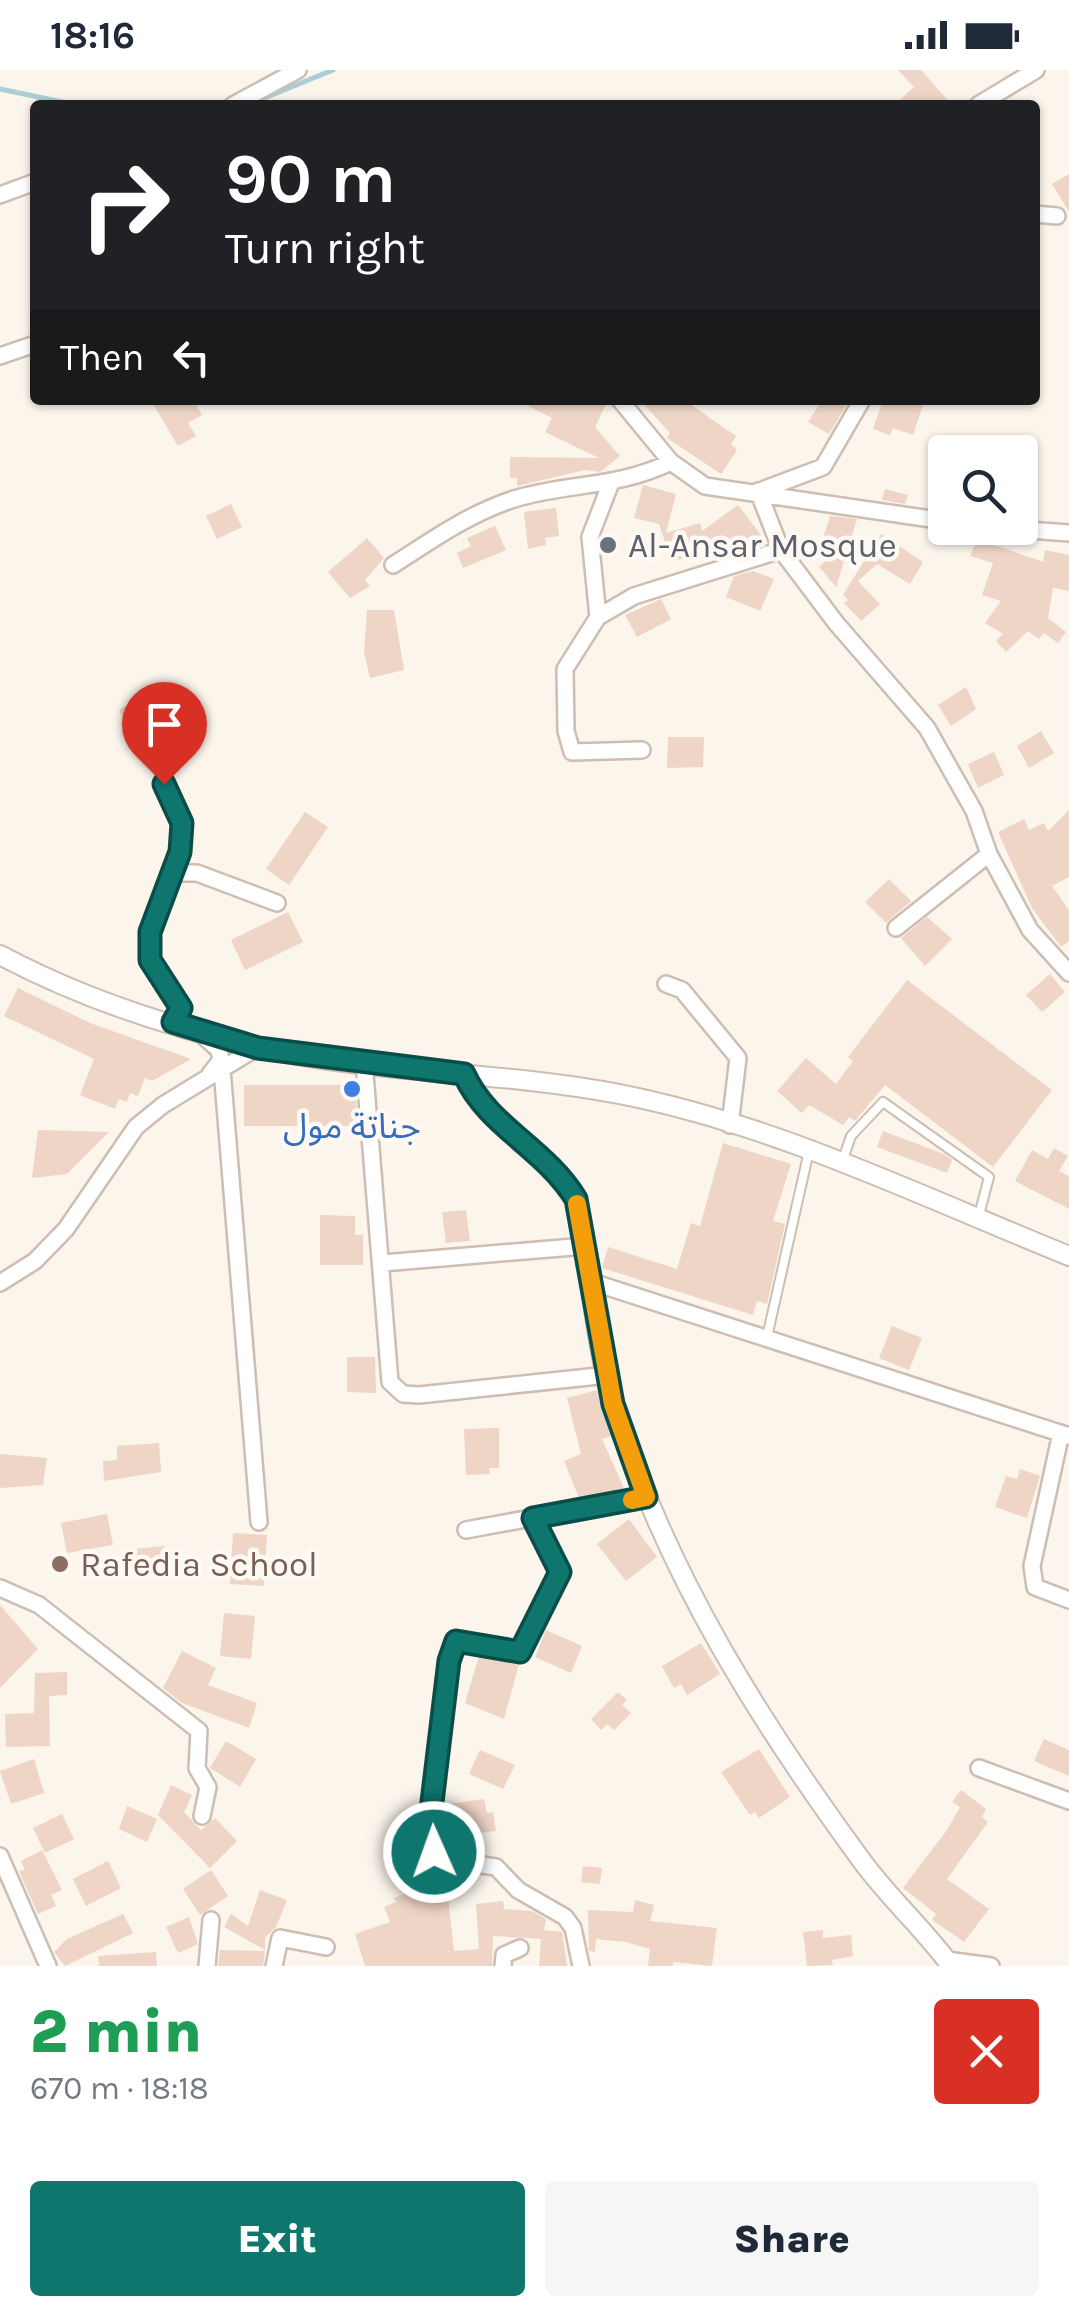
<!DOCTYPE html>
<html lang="en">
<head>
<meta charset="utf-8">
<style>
  :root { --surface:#fff; --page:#f6f6f7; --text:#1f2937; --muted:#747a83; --accent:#0f766e }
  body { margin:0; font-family:Karla,"Noto Sans Arabic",sans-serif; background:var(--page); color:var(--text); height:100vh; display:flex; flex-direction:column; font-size:38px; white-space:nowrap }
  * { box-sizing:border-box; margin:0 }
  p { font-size:32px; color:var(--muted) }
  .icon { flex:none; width:55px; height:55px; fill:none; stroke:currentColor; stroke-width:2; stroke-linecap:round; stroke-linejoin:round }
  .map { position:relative; height:1896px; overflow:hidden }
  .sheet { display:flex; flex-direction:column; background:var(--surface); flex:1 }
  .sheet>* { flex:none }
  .guide { position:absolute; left:30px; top:30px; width:1010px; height:305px; border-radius:10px; box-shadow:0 2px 8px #0004; background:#202124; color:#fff; overflow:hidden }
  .fabs { position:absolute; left:928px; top:365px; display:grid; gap:20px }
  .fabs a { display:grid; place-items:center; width:110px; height:110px; border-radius:10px; background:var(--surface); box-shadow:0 2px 8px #0004; font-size:50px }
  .pin { position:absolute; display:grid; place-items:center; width:85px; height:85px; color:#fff; margin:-102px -42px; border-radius:50% 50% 50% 0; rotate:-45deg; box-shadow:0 0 10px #0007 }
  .pin .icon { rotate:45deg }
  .me { position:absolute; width:110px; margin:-55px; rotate:358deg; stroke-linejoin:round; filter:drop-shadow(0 0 8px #0008) }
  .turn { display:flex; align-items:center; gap:35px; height:210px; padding:0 30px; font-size:45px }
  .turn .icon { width:130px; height:130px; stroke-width:2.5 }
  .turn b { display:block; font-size:70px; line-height:85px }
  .then { display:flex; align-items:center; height:95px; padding:0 30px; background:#0003; gap:20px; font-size:38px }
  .round { display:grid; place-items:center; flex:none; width:105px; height:105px; border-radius:10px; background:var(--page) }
  .overview { display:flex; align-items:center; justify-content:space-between; height:170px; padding:0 30px }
  h1 { font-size:60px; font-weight:800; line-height:75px; color:#1e9e55 }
  .cta { display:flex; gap:20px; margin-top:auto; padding:20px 30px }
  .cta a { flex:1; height:115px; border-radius:10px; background:var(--accent); color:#fff; font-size:40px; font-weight:800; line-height:115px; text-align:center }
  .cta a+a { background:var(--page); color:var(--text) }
  .status { display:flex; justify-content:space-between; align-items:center; height:70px; padding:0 50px; background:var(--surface); direction:ltr }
  .status svg { height:28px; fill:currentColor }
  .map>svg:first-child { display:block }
</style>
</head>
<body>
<div class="status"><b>18:16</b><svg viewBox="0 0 49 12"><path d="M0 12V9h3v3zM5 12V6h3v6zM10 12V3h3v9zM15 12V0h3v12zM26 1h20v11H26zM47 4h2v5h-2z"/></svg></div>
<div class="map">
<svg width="1069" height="1896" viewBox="0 0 1069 1896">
  <rect width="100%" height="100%" fill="#fbf5ec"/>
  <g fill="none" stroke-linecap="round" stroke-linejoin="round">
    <path stroke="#a9cfd4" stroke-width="5" d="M0,19l76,16
      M252,33l81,-33"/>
  </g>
  <path fill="#eed5c6" d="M898,0h23l31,35h-58l20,-18z
    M1069,104v38l-17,-28z
    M151,330h42l9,15 -14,8 8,13 -18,10z
    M517,330h91l-13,27 25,29 -20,16 -15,-2 -68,16v-8h-7v-21l89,1 -54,-26 7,-14z
    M640,330h44l52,36 -5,8 6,6 -16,24 -54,-36 3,-5z
    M822,330h27l-20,34 -21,-12z
    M883,330l40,5 -10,30 -20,-7 -3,7 -17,-6z
    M643,415l33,9 -10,39 34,-10 2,8 36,-26 23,30 -5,11 -36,5 -4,-4 -44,15 -13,-38 -25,-6z
    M885,419l23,6 -3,9 -23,-4z
    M231,434l11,23 -25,12 -11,-23z
    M556,438l3,28 -14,2 1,7 -18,4 -4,-37z
    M830,446l27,3 -21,68 -17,-20 19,-18 -17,-4z
    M495,456l11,24 -43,18 -6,-15 14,-7 -4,-8z
    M881,464l42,28 -13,22 -33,-20 -19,17 22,23 -19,17 -17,-18 4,-3 -5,-5z
    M367,468l17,20 -19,22 5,6 -20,12 -22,-26z
    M977,469l66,23 2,-12 24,5v36l-16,-3 -5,30 18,14 -8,11 -14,-10 -5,6 -11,-8 -22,21 -10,-11 7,-7 -18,-11 16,-22 -19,-6 11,-32 -23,-7z
    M753,501l21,8 -14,32 -34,-14 8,-21z
    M661,529l10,20 -34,18 -12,-22z
    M367,540h27l10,60 -34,8 -6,-26z
    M966,617l10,22 -25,17 -13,-21z
    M144,626l38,64 -25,14 -38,-64z
    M1041,661l13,22 -25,15 -12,-22z
    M668,667h36l-1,30 -36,1z
    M994,682l10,23 -26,13 -10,-24z
    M1069,740v67l-17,9 17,24v31l-8,6 -29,-39 -34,-76 26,-13 5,11 15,-7 4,8z
    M305,742l23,15 -39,58 -23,-16z
    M889,809l22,22 -25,22 -21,-21z
    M288,842l15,30 -58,28 -14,-30z
    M927,847l25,22 -27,27 -24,-28z
    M1050,904l15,18 -23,20 -16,-17z
    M907,910l145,110 -59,77 -108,-82 -30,36 -6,-4 -6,8 -34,-20 -7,8 -25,-22 29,-33 30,26 17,-23 -5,-4z
    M18,918l72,35 101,36 -39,22 -7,-3 -7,18 -8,-3 -3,9 -8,-3 -4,10 -35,-14 14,-36 -90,-43z
    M244,1015h111l3,41h-114z
    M38,1060l71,2 -42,42 -35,4z
    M883,1061l61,23 8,6 -5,13 -70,-26z
    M723,1073l68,21 -18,57 12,3 -18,80 -10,-3 -4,14 -151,-47 6,-21 69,22 14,-46 9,3z
    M1054,1078l14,8 -9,15 10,5v33l-54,-28 17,-31 16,9z
    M466,1140l4,31 -24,2 -4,-31z
    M320,1145l35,1v19h8v30h-43z
    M892,1256l30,12 -13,32 -30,-12z
    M347,1287h28l1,36 -29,-1z
    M597,1320l14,46 -9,3 22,49 -45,10 -15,-37 17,-7 -14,-56z
    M499,1358v40h-10l1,6 -24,1 -2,-46z
    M159,1373l2,29 -57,9 -1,-20 14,-1v-14z
    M0,1384l47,4 -4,27 -43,3z
    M1020,1399l20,7 -13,42 -32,-11 11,-31 11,3z
    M107,1444l6,31 -46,8 -6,-30z
    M629,1449l28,38 -31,24 -29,-37z
    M233,1463l34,2 -3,51 -34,-2z
    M165,1476l3,15 -31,3 -2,-15z
    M0,1535l38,44 -38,39z
    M224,1543l31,3 -4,43 -31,-3z
    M546,1560l36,16 -11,27 -36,-16z
    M701,1573l19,31 -33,21 -6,-11 -7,4 -12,-22z
    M182,1581l34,17 -8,17 49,18 -8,25 -67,-25 -19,-15z
    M479,1586l40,8 -15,55 -39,-16z
    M67,1602v23l-18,1 1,50 -44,1 -1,-33 29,-1 1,-40z
    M618,1622l9,8 -5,5 9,8 -17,17 -7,-6 -6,6 -10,-11z
    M1044,1669l25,11v26l-35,-15z
    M226,1671l30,18 -16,28 -30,-19z
    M759,1679l31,48 -31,21 -4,-6 -5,3 -29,-43z
    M480,1680l35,15 -12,24 -34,-15z
    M34,1689l10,34 -33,11 -11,-33z
    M171,1715l21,10 -8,17 17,18 14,-12 22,23 -27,27 -52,-53z
    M961,1720l25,19 -4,8 6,5 -41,57 42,30 -25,33 -32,-22 4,-6 -33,-26 44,-58 13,-23 -8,-5z
    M484,1729l3,14 6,-1 3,19 -24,3 1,10 -16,2 -7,-42z
    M127,1736l30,13 -10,23 -28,-13z
    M62,1744l12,25 -29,14 -12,-25z
    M42,1780l20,40 -11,5 5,11 -18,8 -19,-43 6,-1 -4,-9z
    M108,1791l13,27 -35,18 -13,-27z
    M583,1796l19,2 -2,16 -19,-2z
    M211,1800l17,26 -28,19 -17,-26z
    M453,1802l4,23 -9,2 6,54 25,-2 -3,-45 27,-3 1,8 28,2 14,8 -2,11 18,2 5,34h-28l2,-27 -48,-3 -1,30h-127l-10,-32 35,-12 -6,-15 12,-5 -2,-4 31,-12 -1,-8z
    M260,1820l27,10 -11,27 -11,10v13l-41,-23 7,-13 17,12z
    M635,1830l19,5 -4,16 67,7 -5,38 -39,-4v4h-25l2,-17 -24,-7 -30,-3 -1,13 -6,-1 -1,-41 45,2z
    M123,1844l10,19 -68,33 -11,-14 13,-13z
    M189,1847l9,27 -20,9 -12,-26z
    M823,1860v8l28,-3 2,21 -21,4 1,5 -26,1 -4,-34z
    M220,1880l45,1 -2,15h-45z
    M156,1882l1,14h-58l-1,-10z"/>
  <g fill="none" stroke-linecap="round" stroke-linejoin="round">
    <defs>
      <path id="service" d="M843,1089l8,-23 32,-34 106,75 -11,42
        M767,1267l42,-186"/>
      <path id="minor" d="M233,35l65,-35
        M978,35l58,-35
        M0,125l35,-13
        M1035,144l22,2
        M0,286l35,-12
        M620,330l51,62 34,24 240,35
        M610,415l-20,52 8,80 -33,52 1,62 6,21 70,-2
        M762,420l61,-23 39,-67
        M758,421l23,59 55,73 91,105 47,83 15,43 41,76 39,43
        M1002,458l67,5
        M393,495c39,-25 77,-52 121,-66 56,-17 100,-10 157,-37
        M598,547l36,-21 147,-46
        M165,714l18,39 -3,29 -30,79v29l31,48 -8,14
        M175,803h22l80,30
        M896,858l93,-74
        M666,914l16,6 56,68 -8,67
        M201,964l18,16 2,10 -11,14
        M364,992l26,320 13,12 16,1 189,-20
        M222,999l37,453
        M383,1193l202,-17
        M592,1212l477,154
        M0,1213l35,-22 31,-32 70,-102 27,-22 95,-58
        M1061,1363l-29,133 3,21 34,13
        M533,1448l27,55 -40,79 -64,-11 -7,20 -20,166 5,25 15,8 47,7 22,23 47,27 8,11 8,38
        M466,1460l179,-33
        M0,1518l39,17 160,126 -2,37 11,19 -6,29
        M979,1698l90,33
        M0,1786l48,110
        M947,1890l44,6
        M207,1896l4,-46
        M274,1896l6,-28 46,9
        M503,1896l1,-11 16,-7"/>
      <path id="tertiary" d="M0,885c79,42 169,72 257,92 118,27 243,24 362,47 155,30 304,103 450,162
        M463,1004c25,52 82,75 113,125 15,69 18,143 39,210 52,166 145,313 247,452 27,37 62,68 89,105"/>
    </defs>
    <use href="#service" stroke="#cdbdb2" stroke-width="12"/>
    <use href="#minor" stroke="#cdbdb2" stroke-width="20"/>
    <use href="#tertiary" stroke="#cdbdb2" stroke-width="22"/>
    <use href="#service" stroke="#fff" stroke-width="8"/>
    <use href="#minor" stroke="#fff" stroke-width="15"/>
    <use href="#tertiary" stroke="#fff" stroke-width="18"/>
  </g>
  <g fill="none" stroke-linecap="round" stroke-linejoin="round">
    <defs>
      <path id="route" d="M164,714l18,39 -2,29 -30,80v28l31,48 -8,14 85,26 206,26c24,53 80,73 112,125l37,205 33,93 -113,21 27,54 -40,80 -64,-11 -7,20 -20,166 5,25"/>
    </defs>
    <use href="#route" stroke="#0a4d48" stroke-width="25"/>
    <use href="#route" stroke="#0f766e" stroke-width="18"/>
    <path stroke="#f59e0b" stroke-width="18" d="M577,1134l36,200 33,93 -14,3"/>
  </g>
  <circle fill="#6b7280" stroke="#fef9f3" stroke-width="4" cx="608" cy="475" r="10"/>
  <circle fill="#3f7fe0" stroke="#fef9f3" stroke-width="4" cx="352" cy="1019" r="10"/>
  <circle fill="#8d6e63" stroke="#fef9f3" stroke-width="4" cx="60" cy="1494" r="10"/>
  <g text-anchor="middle" stroke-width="9" stroke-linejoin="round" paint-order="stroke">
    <g font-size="35" fill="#5b616d" stroke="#fef9f3" text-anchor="start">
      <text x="628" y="487">Al-Ansar Mosque</text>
    </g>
    <g font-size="35" fill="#366cbe" stroke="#fef9f3">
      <text x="352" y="1068">جناتة مول</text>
    </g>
    <g font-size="35" fill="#785e54" stroke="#fef9f3" text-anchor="start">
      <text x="80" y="1506">Rafedia School</text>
    </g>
  </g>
</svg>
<div class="fabs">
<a><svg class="icon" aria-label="search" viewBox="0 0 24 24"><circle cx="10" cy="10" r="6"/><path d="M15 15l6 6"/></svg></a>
</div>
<div class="pin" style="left:164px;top:714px;background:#d93025"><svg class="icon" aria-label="arrive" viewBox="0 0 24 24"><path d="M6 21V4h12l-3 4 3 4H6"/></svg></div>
<svg class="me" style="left:434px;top:1782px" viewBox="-20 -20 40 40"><circle r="17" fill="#0f766e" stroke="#fff" stroke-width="3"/><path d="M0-11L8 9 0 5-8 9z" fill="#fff"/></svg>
<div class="guide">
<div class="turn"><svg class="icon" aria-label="right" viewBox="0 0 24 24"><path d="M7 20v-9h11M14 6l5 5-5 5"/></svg><div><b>90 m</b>Turn right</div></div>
<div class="then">Then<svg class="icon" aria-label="left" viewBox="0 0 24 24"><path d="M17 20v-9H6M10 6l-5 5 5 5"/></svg></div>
</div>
</div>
<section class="sheet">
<div class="overview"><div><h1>2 min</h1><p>670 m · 18:18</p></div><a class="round" style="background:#d93025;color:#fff"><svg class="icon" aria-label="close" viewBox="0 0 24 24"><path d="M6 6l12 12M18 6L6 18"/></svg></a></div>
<div class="cta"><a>Exit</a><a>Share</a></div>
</section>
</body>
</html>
